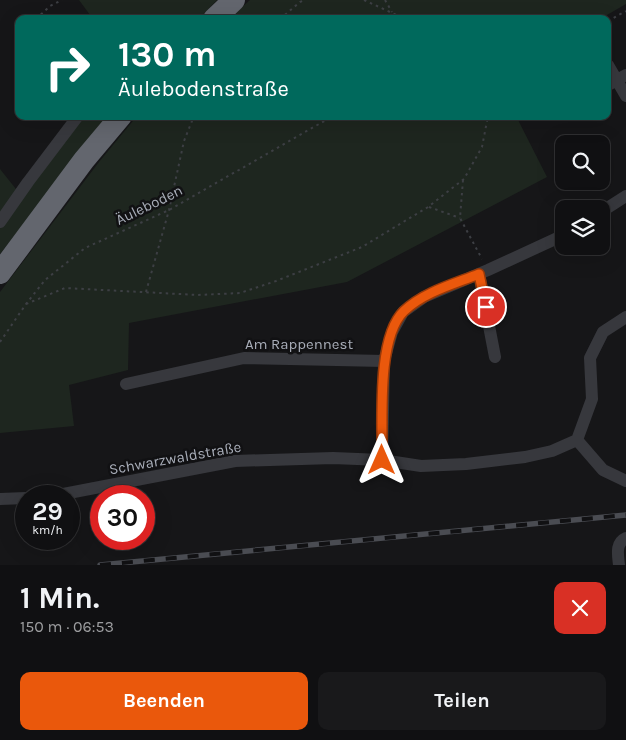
<!DOCTYPE html>
<html lang="de">
<head>
<meta charset="utf-8">
<style>
  :root { --surface:#101012; --page:#19191b; --text:#f1f3f6; --muted:#9c9d9f; --line:#303032; --accent:#ea580c }
  body { margin:0; font-family:Karla,sans-serif; background:var(--page); color:var(--text); height:100vh; display:flex; flex-direction:column; font-size:19px; white-space:nowrap }
  * { box-sizing:border-box; margin:0 }
  p { font-size:16px; color:var(--muted) }
  .icon { flex:none; width:28px; height:28px; fill:none; stroke:currentColor; stroke-width:2; stroke-linecap:round; stroke-linejoin:round }
  .map { position:relative; height:565px; overflow:hidden }
  .side { display:flex; flex-direction:column; background:var(--surface); flex:1 }
  .side>* { flex:none }
  .guide { position:absolute; left:15px; top:15px; width:596px; height:105px; border-radius:10px; box-shadow:0 5px 20px #0002,0 0 0 1px var(--line); background:#00695c; color:#fff; overflow:hidden }
  .fabs { position:absolute; left:555px; top:135px; display:grid; gap:10px }
  .fabs a { display:grid; place-items:center; width:55px; height:55px; border-radius:10px; background:var(--surface); box-shadow:0 5px 20px #0002,0 0 0 1px var(--line); font-size:25px }
  .speed { position:absolute; left:15px; top:485px; display:flex; gap:10px; font-size:25px; font-weight:700; text-align:center }
  .speed>* { display:grid; place-content:center; width:65px; height:65px; border-radius:50%; background:var(--surface); box-shadow:0 5px 20px #0002,0 0 0 1px var(--line); line-height:1 }
  .speed small { font-size:12px; font-weight:400 }
  .speed .limit { border:8px solid #d22; background:#fff; color:#111 }
  .pin { position:absolute; display:grid; place-items:center; width:42px; height:42px; color:#fff; margin:-21px; border:2px solid #fff; border-radius:50%; box-shadow:0 1px 5px #0007 }
  .me { position:absolute; width:55px; margin:-28px; rotate:0deg; stroke-linejoin:round; filter:drop-shadow(0 0 4px #0008) }
  .turn { display:flex; align-items:center; gap:18px; height:105px; padding:0 20px; font-size:22px }
  .turn .icon { width:65px; height:65px; stroke-width:2.5 }
  .turn b { display:block; font-size:35px; line-height:42px }
  .round { display:grid; place-items:center; flex:none; width:52px; height:52px; border-radius:10px; background:var(--page) }
  .head { display:flex; align-items:center; justify-content:space-between; height:85px; padding:0 20px }
  h1 { font-size:30px; font-weight:700; line-height:38px }
  .cta { display:flex; gap:10px; margin-top:auto; padding:10px 20px }
  .cta a { flex:1; height:58px; border-radius:10px; background:var(--accent); color:#fff; font-size:20px; font-weight:700; line-height:58px; text-align:center }
  .cta a+a { background:var(--page); color:var(--text) }
  .map>svg:first-child { display:block }
</style>
</head>
<body>
<div class="map">
<svg width="626" height="565" viewBox="0 0 626 565">
  <rect width="100%" height="100%" fill="#161618"/>
  <path fill="#1e261f" d="M79,0h138l-18,19h-106z
    M250,0h376v4l-26,15h-371z
    M73,116h36l-109,138v-85l16,20z
    M137,116h379l31,61 -200,105 -218,41 -1,47 -59,15 5,41 -74,7v-141l99,-130z"/>
  <g fill="none" stroke-linecap="round" stroke-linejoin="round">
    <path stroke="#3d3f44" stroke-width="2" stroke-dasharray="2.5 4" stroke-linecap="butt" d="M364,0l41,19
      M385,0l7,12
      M36,19l14,-13 12,-6
      M280,19l20,-17 5,-2
      M608,21l18,-10
      M463,180l-3,38 22,41
      M429,207l31,11
      M146,292l23,-82 15,-69 10,-25
      M26,304l39,-16 133,7 42,-2 36,-12 86,-34 66,-40 36,-28 18,-32 6,-31
      M0,342l26,-38 19,-24 40,-32 84,-38 164,-94"/>
    <path stroke="#37383d" stroke-width="12" d="M608,65l18,31
      M608,85l18,-10
      M601,212l25,-16
      M0,222l28,-40 50,-66
      M479,274l16,83
      M126,384l118,-26 140,3
      M577,440l26,30 23,11
      M382,460l2,-99 8,-29 11,-20 21,-15 64,-27 76,-35
      M53,496l182,-35 98,-3 49,2 39,6 45,-2 59,-7 27,-6 25,-11 15,-41 -2,-41 13,-26 23,-15
      M0,499l26,-1
      M619,565c-1,-10 -4,-22 7,-27"/>
    <path stroke="#63666e" stroke-width="22" d="M214,19l20,-19
      M0,273l84,-113 37,-44"/>
    <defs>
      <path id="rail" d="M100,565l526,-50"/>
    </defs>
    <use href="#rail" stroke="#4a4c52" stroke-width="5.5"/>
    <use href="#rail" stroke="#111113" stroke-width="4" stroke-dasharray="11" stroke-linecap="butt"/>
  </g>
  <g fill="none" stroke-linecap="round" stroke-linejoin="round">
    <defs>
      <path id="route" d="M382,460c1,-37 -6,-122 22,-149 20,-19 50,-27 75,-37l7,33"/>
    </defs>
    <use href="#route" stroke="#983908" stroke-width="12"/>
    <use href="#route" stroke="#ea580c" stroke-width="9"/>
  </g>
  <g text-anchor="middle" stroke-width="5" stroke-linejoin="round" paint-order="stroke">
    <g font-size="15" fill="#a8adb8" stroke="#111113">
      <text transform="translate(149 205) rotate(-26)" y="5">Äuleboden</text>
      <text x="299" y="349">Am Rappennest</text>
      <text transform="translate(175 458) rotate(-10)" y="5">Schwarzwaldstraße</text>
    </g>
  </g>
</svg>
<div class="fabs">
<a><svg class="icon" aria-label="search" viewBox="0 0 24 24"><circle cx="10" cy="10" r="6"/><path d="M15 15l6 6"/></svg></a>
<a><svg class="icon" aria-label="layers" viewBox="0 0 24 24"><path d="M12 4l9 5-9 5-9-5zM3 14l9 5 9-5"/></svg></a>
</div>
<div class="speed"><div>29<small>km/h</small></div><div class="limit">30</div></div>
<div class="pin" style="left:486px;top:307px;background:#d93025"><svg class="icon" aria-label="arrive" viewBox="0 0 24 24"><path d="M6 21V4h12l-3 4 3 4H6"/></svg></div>
<svg class="me" style="left:382px;top:460px" viewBox="-20 -20 40 40"><path d="M0-17L14 15 0 8-14 15z" fill="#ea580c" stroke="#fff" stroke-width="4"/></svg>
<div class="guide">
<div class="turn"><svg class="icon" aria-label="right" viewBox="0 0 24 24"><path d="M7 20v-9h11M14 6l5 5-5 5"/></svg><div><b>130 m</b>Äulebodenstraße</div></div>
</div>
</div>
<section class="side">
<div class="head"><div><h1>1 Min.</h1><p>150 m · 06:53</p></div><a class="round" style="background:#d93025;color:#fff"><svg class="icon" aria-label="close" viewBox="0 0 24 24"><path d="M6 6l12 12M18 6L6 18"/></svg></a></div>
<div class="cta"><a>Beenden</a><a>Teilen</a></div>
</section>
</body>
</html>
